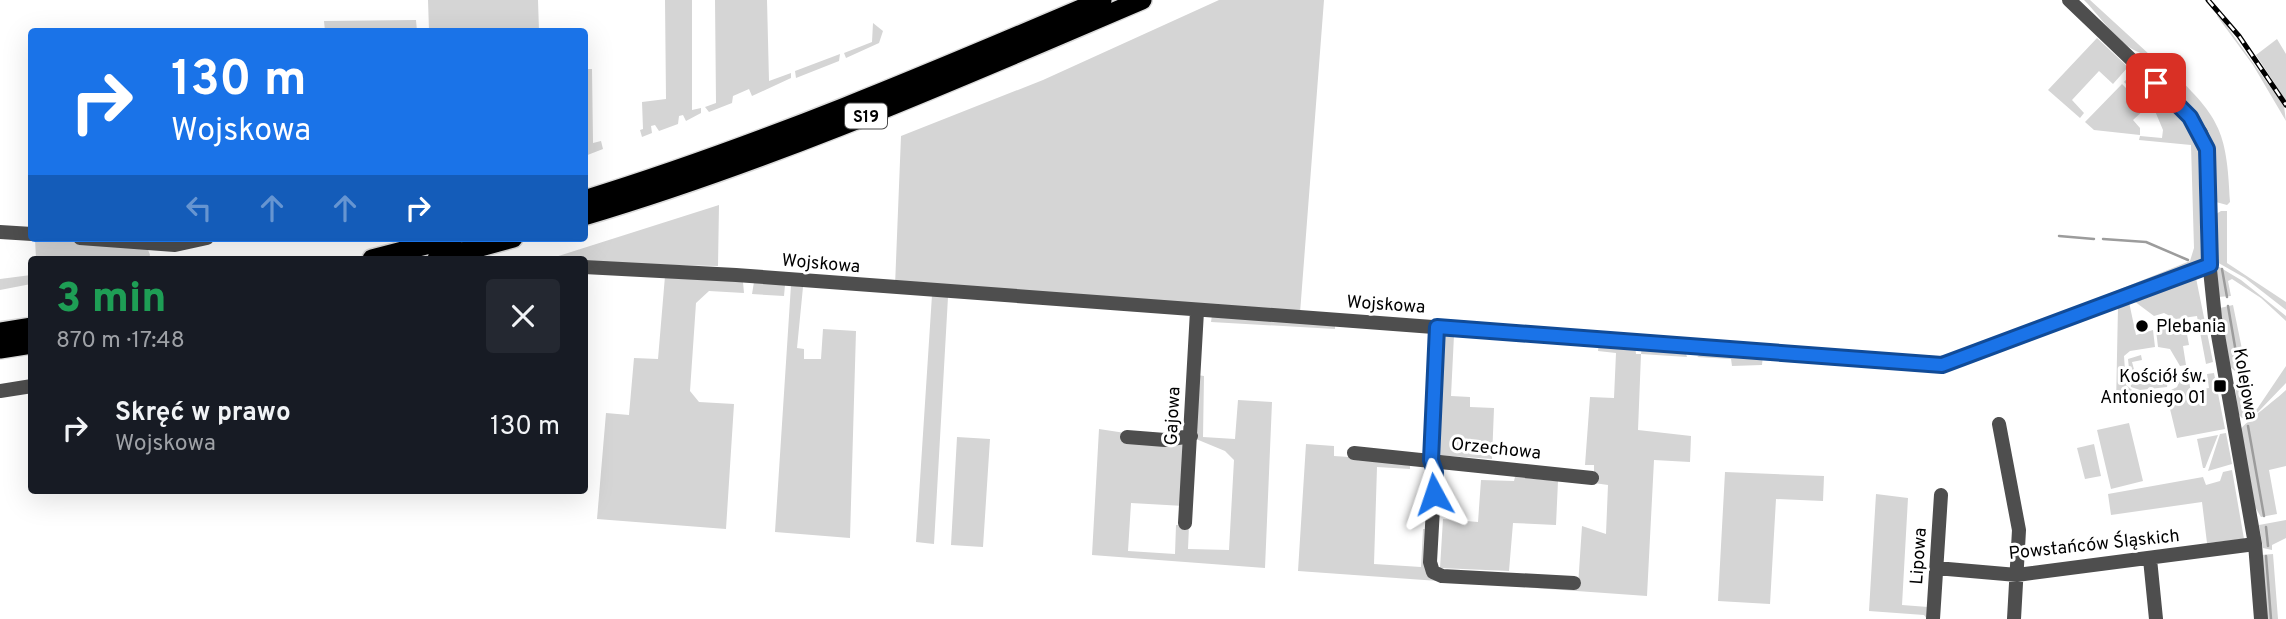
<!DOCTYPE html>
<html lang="pl">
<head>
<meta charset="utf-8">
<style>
  :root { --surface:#171b24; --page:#242831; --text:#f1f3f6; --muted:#9ea1a6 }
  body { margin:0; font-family:Overpass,sans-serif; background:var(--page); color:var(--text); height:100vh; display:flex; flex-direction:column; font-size:26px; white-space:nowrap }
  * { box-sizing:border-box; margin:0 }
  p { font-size:23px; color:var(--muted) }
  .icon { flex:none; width:38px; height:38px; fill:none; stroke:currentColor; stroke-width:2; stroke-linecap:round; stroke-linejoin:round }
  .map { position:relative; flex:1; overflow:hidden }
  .panel { position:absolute; left:28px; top:256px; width:560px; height:238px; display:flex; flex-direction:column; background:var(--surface); border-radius:7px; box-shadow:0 7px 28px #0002 }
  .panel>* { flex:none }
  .guide { position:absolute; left:28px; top:28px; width:560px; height:214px; border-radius:7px; box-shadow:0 7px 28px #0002; background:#1a73e8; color:#fff; overflow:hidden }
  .pin { position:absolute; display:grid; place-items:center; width:60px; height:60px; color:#fff; margin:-30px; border-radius:14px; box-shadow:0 4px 10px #0006 }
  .me { position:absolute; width:77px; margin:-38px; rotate:355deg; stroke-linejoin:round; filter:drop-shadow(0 0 5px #0008) }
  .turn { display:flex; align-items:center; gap:24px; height:147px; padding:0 28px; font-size:32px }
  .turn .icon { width:91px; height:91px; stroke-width:2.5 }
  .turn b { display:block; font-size:49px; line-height:60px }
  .lanes { display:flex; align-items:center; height:66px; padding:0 28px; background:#0003; justify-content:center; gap:35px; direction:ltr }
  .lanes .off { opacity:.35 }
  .round { display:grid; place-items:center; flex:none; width:74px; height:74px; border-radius:7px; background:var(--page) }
  .overview { display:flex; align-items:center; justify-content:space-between; height:119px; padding:0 28px }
  h1 { font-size:42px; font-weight:800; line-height:52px; color:#1e9e55 }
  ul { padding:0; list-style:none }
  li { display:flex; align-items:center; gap:21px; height:105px; padding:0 28px }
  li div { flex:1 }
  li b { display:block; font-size:26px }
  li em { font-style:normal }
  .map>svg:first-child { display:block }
</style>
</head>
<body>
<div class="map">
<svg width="2286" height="619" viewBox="0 0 2286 619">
  <rect width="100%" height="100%" fill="#fff"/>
  <path fill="#d5d5d5" d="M428,0h110l1,31h-110z
    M665,0h27v110l9,-2v5l-15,8 -3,-6 -4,1 -1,8 -19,7 -4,-6 -4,1 1,7 -10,4 -2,-7 3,-1 -1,-27 24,-3z
    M715,0h52l2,81 22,-8v5l-39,18 -3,-7 -16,7 -1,7 -23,9 -4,-5 11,-4z
    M1219,0h105l-24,313 -405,-27 6,-150 142,-56z
    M2084,0h6l60,55c-26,-1 -48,-37 -66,-55z
    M2218,14l66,92 2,15 -33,-56 -36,-49z
    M416,20l1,11h-92l-1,-10z
    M873,23l10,8 -4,12 -33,15 -2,-5 28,-11z
    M2097,38l31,29 -15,17 -14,-13 -27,29 12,13 -4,5 -32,-28z
    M2277,39l9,15v47l-30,-46z
    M840,54l-1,7 -43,17 -1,-7z
    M2168,58l4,1 -6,7c53,51 61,62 64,136l-3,3 -11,-3v-34l-57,-91 -2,-9z
    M585,69h7l1,74 8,-2 2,8 -18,7z
    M2133,72l25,24 -9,10 -25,-24z
    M2122,84l24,24 -13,12 7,8v7l-46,-5 -9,-8z
    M2165,102l19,19 14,27 3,112 -155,59 144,-58 4,-13 -3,-103 -52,-5 1,-4 22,2 1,-8 -8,-19z
    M719,205l-1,61 -133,-3 -1,-4h-35z
    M2221,211h6v52l59,39v8l-41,-32 -30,-17 1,-47z
    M35,238l112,9 3,8 -2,4h-112z
    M2216,265l25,15 45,36v5l-25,-23 -29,-19 -4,2 3,15 -13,1z
    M31,275v9l-31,6v-11z
    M665,276l78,6 1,11 -35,-2 -13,12 -6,88 9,11 35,2 -8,125 -129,-10 9,-106 23,2 5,-57 24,1z
    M2196,278l17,84 -7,2 -9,-48 -21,3 -12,-6 -10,3 -20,-15z
    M754,282l31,3 -1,11 -32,-2z
    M791,285l12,2 -6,61 7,1v10h17l2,-30 33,2 -6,207 -75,-6z
    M932,295l16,2 -14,247 -18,-2z
    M2129,302l7,33 17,-5 2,17 -25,4 -6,5 2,29 11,9 31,-3 -1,7 -51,7 2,-99z
    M2233,305l13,64 -11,2 -5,-4 -10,-59z
    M1212,315l123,7v7l-124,-7z
    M2181,326l5,3 3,16 -6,1 3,19 -6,1 -10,-17 -12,-2 -2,-17z
    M1440,334l14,1 -3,61 19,1v10l24,1 -2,51 -55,-4z
    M1599,342l36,3 1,9h5l1,-9 43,5 2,7 -46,-3 -3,76 53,6 -1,26 -36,-2 -7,136 -349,-25 8,-127 28,2v10l44,3 32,7v3l-33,-2 -3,97 47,3 2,-38h7l-1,39 149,18 4,-60 24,8 2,-49 -14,-2v-18h-9l5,-68 24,1 2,-45 -18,-2z
    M1708,350l55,5 -1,10 -30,1 -1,-7 -34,-2z
    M2141,355l1,5 -10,2 6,22 30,-4 -1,7 -27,3 -9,-3 -3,-28z
    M2286,366v17l-28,29 -16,6 -4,-4 -3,-31 13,-3 5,28 4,1z
    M2214,373l11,56 -48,9 -7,-29 1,-19 6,-3 4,-9 7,-1 3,14 18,-3 -2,-14z
    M1197,375l7,1 -1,61 32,2 3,-39 34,2 -7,166 -173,-13 7,-126 85,13v64l-53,-3 -3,48 47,3 1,-29 13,1 -1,23 41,1 5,-90 -9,-9 -29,-12z
    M2286,390v76l-17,4 8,44 -16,3 -6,-10 -14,-78c3,-6 36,-30 45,-39z
    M2129,423l14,58 -32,8 -14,-59z
    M2226,433l6,31 -24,7 12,-37z
    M2218,435l-13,33h-2l-6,-29z
    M957,437l33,2 -7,108 -32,-2z
    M2094,444l7,32 -16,3 -8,-31z
    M2232,470l12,69 -37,4 -5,-41 -91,13 -3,-21 95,-17 3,8 14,-4 3,-9z
    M1725,472l99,4 -1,25 -47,-2 -6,105 -52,-3z
    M1515,477l43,4 -2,44 -43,-2 -4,48 -69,-3 3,-49 35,3 3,-42 33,1z
    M1876,494l32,4 -6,107 26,2 -1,12 -3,-4 -55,-4z
    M2286,520v18l-14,7v5l-9,-2 -4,-23z
    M2273,554l5,65h-13l-4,-64z"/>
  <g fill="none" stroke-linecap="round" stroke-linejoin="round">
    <path stroke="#9c9c9c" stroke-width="2.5" d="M2059,236l35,3
      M2103,239l43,3 42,18
      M2222,269l5,28
      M2228,306l11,64
      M2240,381l5,34
      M2248,426l16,90
      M2266,527l2,19
      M2266,556l5,63"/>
    <defs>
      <path id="highway" d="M584,200c178,-55 347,-127 518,-200
        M584,216c192,-57 375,-138 558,-216
        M372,259l81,-21
        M437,259l76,-21
        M0,332l32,-5
        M0,349l32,-5"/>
    </defs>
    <use href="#highway" stroke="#dbdbdb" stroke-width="22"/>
    <path stroke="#4e4e4e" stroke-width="14" d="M2069,0l113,108 19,25 8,25v102l6,58 40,226 6,75
      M0,232l32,2
      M80,238l95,7 32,-7
      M584,267l152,8 1206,90 267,-100
      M1437,327l-6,133 4,12 -5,90 3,10 9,4 132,7
      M0,391l32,-5
      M1999,424l20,106 -5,89
      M1127,437l38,3 26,-4
      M1354,453l238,25
      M1185,523l12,-212
      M2150,559l6,60
      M1936,568l81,7 238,-31
      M1933,619l8,-124"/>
    <use href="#highway" stroke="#000" stroke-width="19"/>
    <defs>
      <path id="rail" d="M2208,0l31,36 47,69"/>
    </defs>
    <use href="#rail" stroke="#000" stroke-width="5"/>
    <use href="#rail" stroke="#fff" stroke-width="2.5" stroke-dasharray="8" stroke-linecap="butt"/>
  </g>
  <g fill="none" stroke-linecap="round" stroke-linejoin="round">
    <defs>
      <path id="route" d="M1434,494l1,-22 -4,-12 6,-133 505,38 268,-100 -3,-116 -17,-32 -34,-34"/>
    </defs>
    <use href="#route" stroke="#114b97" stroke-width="18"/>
    <use href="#route" stroke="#1a73e8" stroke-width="12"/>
  </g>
  <g fill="#000" stroke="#fff" stroke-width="2.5">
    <circle cx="2142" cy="326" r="7"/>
    <rect x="2213" y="379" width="14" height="14" rx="3.5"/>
  </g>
  <g text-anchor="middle" stroke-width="6" stroke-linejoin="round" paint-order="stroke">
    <rect fill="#fff" stroke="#4c4c4c" stroke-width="2" x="845" y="103.5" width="42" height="25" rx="5"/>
    <g font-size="16" font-weight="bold" fill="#000">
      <text x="866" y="122">S19</text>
    </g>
    <g font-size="18" fill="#000" stroke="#fff">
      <text transform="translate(821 263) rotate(5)" y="6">Wojskowa</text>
      <text transform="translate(1386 304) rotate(4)" y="6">Wojskowa</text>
      <text transform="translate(2246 384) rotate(80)" y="6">Kolejowa</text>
      <text transform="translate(1172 416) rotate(-87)" y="6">Gajowa</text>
      <text transform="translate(1496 448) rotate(6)" y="6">Orzechowa</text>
      <text transform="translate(2094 544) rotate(-6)" y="6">Powstańców Śląskich</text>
      <text transform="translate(1918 556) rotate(-86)" y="6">Lipowa</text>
    </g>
    <g font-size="18" fill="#000" stroke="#fff" text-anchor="start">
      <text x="2156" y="332">Plebania</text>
      <text x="2206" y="382" text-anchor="end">Kościół św.<tspan x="2206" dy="21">Antoniego 01</tspan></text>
    </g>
  </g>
</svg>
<div class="pin" style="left:2156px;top:83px;background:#d93025"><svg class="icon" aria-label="arrive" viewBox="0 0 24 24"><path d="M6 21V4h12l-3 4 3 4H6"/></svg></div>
<svg class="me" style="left:1434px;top:494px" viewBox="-20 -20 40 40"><path d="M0-17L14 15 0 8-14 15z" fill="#1a73e8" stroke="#fff" stroke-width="4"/></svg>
<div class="guide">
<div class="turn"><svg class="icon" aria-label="right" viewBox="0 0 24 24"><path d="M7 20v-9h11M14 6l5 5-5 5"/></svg><div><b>130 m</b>Wojskowa</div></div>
<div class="lanes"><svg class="icon off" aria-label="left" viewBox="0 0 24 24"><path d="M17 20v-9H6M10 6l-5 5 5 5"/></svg><svg class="icon off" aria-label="ahead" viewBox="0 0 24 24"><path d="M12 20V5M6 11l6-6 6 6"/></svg><svg class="icon off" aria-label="ahead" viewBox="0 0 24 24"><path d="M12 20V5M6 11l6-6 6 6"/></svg><svg class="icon" aria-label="right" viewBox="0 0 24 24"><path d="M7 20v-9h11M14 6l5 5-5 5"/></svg></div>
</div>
<section class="panel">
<div class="overview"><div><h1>3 min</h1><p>870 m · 17:48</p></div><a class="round"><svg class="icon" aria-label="close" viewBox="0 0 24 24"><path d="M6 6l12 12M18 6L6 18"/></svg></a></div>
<ul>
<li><svg class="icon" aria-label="right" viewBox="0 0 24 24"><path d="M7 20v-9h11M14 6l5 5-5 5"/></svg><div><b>Skręć w prawo</b><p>Wojskowa</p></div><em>130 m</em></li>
</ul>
</section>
</div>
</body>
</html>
